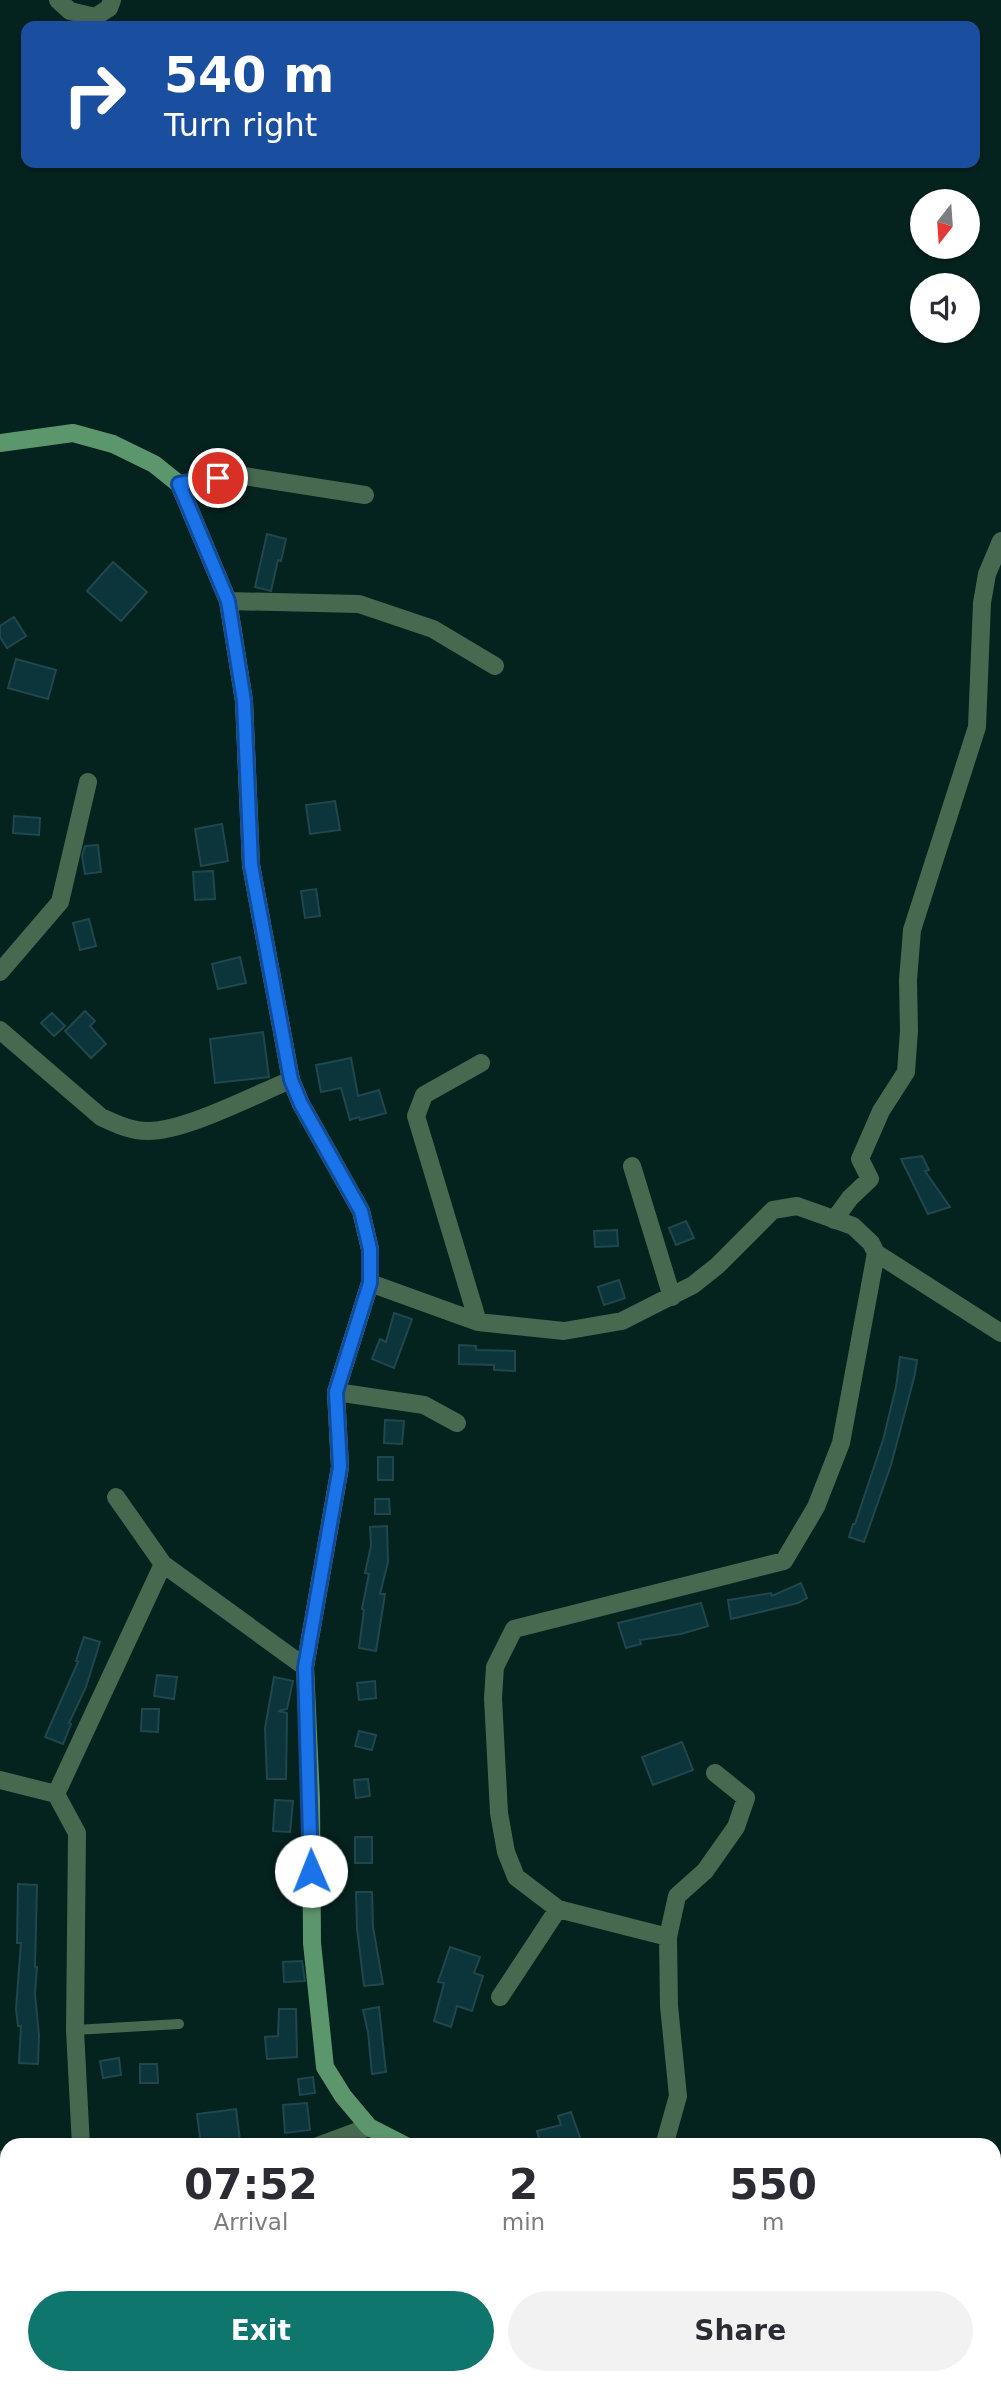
<!DOCTYPE html>
<html lang="en">
<head>
<meta charset="utf-8">
<style>
  :root { --surface:#fff; --page:#f2f2f3; --text:#2b2b33; --muted:#7c7c81; --accent:#0f766e }
  body { margin:0; font-family:"DejaVu Sans",sans-serif; background:var(--page); color:var(--text); height:100vh; display:flex; flex-direction:column; font-size:26px; white-space:nowrap }
  * { box-sizing:border-box; margin:0 }
  p { font-size:23px; color:var(--muted) }
  .icon { flex:none; width:38px; height:38px; fill:none; stroke:currentColor; stroke-width:2; stroke-linecap:round; stroke-linejoin:round }
  .map { position:relative; flex:1; overflow:hidden }
  .sheet { position:absolute; left:0px; top:2138px; width:1001px; height:247px; display:flex; flex-direction:column; background:var(--surface); border-radius:21px 21px 0 0; box-shadow:0 2px 5px #0004 }
  .sheet>* { flex:none }
  .hud { position:absolute; left:21px; top:21px; width:959px; height:147px; border-radius:14px; box-shadow:0 2px 5px #0004; background:#1a4fa0; color:#fff; overflow:hidden }
  .needle { width:46px; rotate:197deg }
  .buttons { position:absolute; left:910px; top:189px; display:grid; gap:14px }
  .buttons a { display:grid; place-items:center; width:70px; height:70px; border-radius:50%; background:var(--surface); box-shadow:0 2px 5px #0004; font-size:35px }
  .pin { position:absolute; display:grid; place-items:center; width:60px; height:60px; color:#fff; margin:-30px; border:4px solid #fff; border-radius:50%; box-shadow:0 2px 7px #0007 }
  .me { position:absolute; width:77px; margin:-38px; rotate:359deg; stroke-linejoin:round; filter:drop-shadow(0 0 5px #0008) }
  .turn { display:flex; align-items:center; gap:24px; height:147px; padding:0 28px; font-size:32px }
  .turn .icon { width:91px; height:91px; stroke-width:2.5 }
  .turn b { display:block; font-size:49px; line-height:60px }
  .eta { display:flex; justify-content:space-evenly; align-items:center; height:119px; text-align:center }
  .eta b { font-size:42px; font-weight:600; line-height:49px }
  .action { display:flex; gap:14px; margin-top:auto; padding:14px 28px }
  .action a { flex:1; height:80px; border-radius:42px; background:var(--accent); color:#fff; font-size:28px; font-weight:600; line-height:80px; text-align:center }
  .action a+a { background:var(--page); color:var(--text) }
  .map>svg:first-child { display:block }
</style>
</head>
<body>
<div class="map">
<svg width="1001" height="2384" viewBox="0 0 1001 2384">
  <rect width="100%" height="100%" fill="#04221e"/>
  <path fill="#0c343b" stroke="#21474e" stroke-width="2" d="M267,534l19,5 -5,22 -3,-1 -7,31 -16,-4z
    M113,562l34,30 -26,29 -34,-30z
    M14,617l12,19 -19,12 -7,-11v-11z
    M16,659l40,11 -8,29 -40,-11z
    M335,801l5,29 -30,4 -4,-29z
    M14,816l26,2 -1,17 -26,-2z
    M222,824l6,37 -27,5 -6,-37z
    M98,845l3,27 -16,2 -3,-18 3,-10z
    M213,871l2,28 -20,1 -2,-28z
    M316,889l4,27 -15,2 -4,-27z
    M89,919l7,27 -16,4 -7,-27z
    M240,957l6,26 -28,6 -6,-25z
    M85,1011l10,10 -5,5 16,18 -15,14 -26,-27z
    M52,1013l13,13 -11,10 -13,-13z
    M263,1032l6,45 -54,6 -5,-44z
    M351,1058l7,38 21,-6 7,23 -26,7 -1,-3 -9,3 -9,-32 -20,4 -5,-27z
    M922,1156l7,14 -4,1 25,36 -22,7 -27,-55z
    M686,1221l8,17 -18,7 -7,-17z
    M617,1230l1,16 -23,1 -1,-16z
    M619,1280l6,18 -21,7 -6,-18z
    M394,1313l18,6 -18,49 -22,-9 8,-20 6,3z
    M459,1345l17,1v4l39,1v20l-21,-1v-5l-35,-1z
    M900,1357l17,3 -2,14 -24,91 -27,77 -15,-5 4,-13h2l28,-84 13,-53z
    M385,1420l19,1 -2,23 -18,-1z
    M378,1457h15v23h-15z
    M375,1499h14l1,15h-15z
    M387,1526l1,36 -8,32h5l-9,57 -17,-3 5,-38 -2,-1 7,-35 -4,-1 6,-27 -1,-19z
    M801,1583l6,15 -9,5 -67,16 -3,-19 43,-7 1,3z
    M701,1603l7,23 -27,8 -41,6 1,4 -15,4 -8,-25z
    M84,1637l16,5 -14,45 -17,36 2,1 -8,20 -18,-7 33,-75 -2,-1z
    M157,1675l20,2 -3,22 -20,-3z
    M274,1677l19,4 -6,28 -9,2 9,2 -1,66h-19l-2,-51z
    M375,1681l1,17 -17,2 -2,-17z
    M142,1709h17l-1,23 -17,-1z
    M359,1731l17,4 -4,15 -17,-4z
    M682,1742l11,28 -40,15 -11,-28z
    M368,1779l2,17 -14,2 -2,-18z
    M275,1800l18,1 -3,31 -17,-1z
    M355,1837h17v26h-17z
    M18,1884l19,1 -2,82h2l-2,27 4,41 -1,29 -19,-1 2,-37h-3l-2,-17 5,-66h-4z
    M356,1892h16l1,35 10,57 -19,2 -7,-58z
    M450,1947l30,10 -6,16 9,3 -11,35 -15,-5 -6,21 -17,-6 10,-38 -6,-1z
    M302,1961l3,20 -21,1 -1,-20z
    M379,2007l7,65 -14,2 -4,-42 -5,-22z
    M279,2009h17l1,48 -30,2 -2,-22 13,-1z
    M119,2058l2,17 -18,3 -3,-17z
    M140,2064h17l1,19h-18z
    M313,2077l2,16 -15,2 -2,-16z
    M307,2103l3,27 -25,3 -2,-28z
    M236,2109l4,31 -39,5 -4,-31z
    M571,2112l12,34h-42l-4,-15 24,-6 -3,-9z"/>
  <g fill="none" stroke-linecap="round" stroke-linejoin="round">
    <path stroke="#466950" stroke-width="10" d="M75,2030l104,-6"/>
    <path stroke="#466950" stroke-width="18" d="M58,0l12,11 25,6 14,-9 3,-8
      M179,484l58,-9 128,20
      M228,601l131,3 74,25 62,37
      M0,972l60,-70 28,-120
      M0,1030l101,87c15,7 30,14 47,14 38,0 106,-36 143,-51
      M632,1166l40,131
      M834,1220l16,-22 20,-19 -10,-20 21,-48 25,-39 3,-41 -1,-51 4,-50 65,-203 5,-124 5,-29 14,-33
      M370,1283l108,39 86,9 58,-10 71,-36 24,-19 56,-56 24,-4 56,20 18,17 5,10 125,80
      M478,1322l-62,-206 8,-21 57,-32
      M336,1392l88,13 33,18
      M116,1497l47,67 142,103
      M0,1780l56,14
      M668,1937l9,-41 28,-25 31,-44 10,-29 -31,-25
      M500,1997l58,-88
      M81,2146l-6,-116 2,-197 -21,-39 107,-230
      M318,2146l51,-19
      M664,2146l14,-50 -9,-90 -1,-69 -110,-28 -42,-32 -10,-25 -7,-39 -6,-115 2,-31 19,-38 270,-68 32,-54 25,-64 35,-190
      M0,2160l7,-1
      M0,2352l7,9
      M20,2378l5,6
      M282,2378l2,6
      M68,2384l6,-6"/>
    <path stroke="#5c966c" stroke-width="18" d="M0,443l73,-10 40,11 41,20 25,20 49,117 16,100 7,164 40,215 10,24 60,107 9,38v34l-34,109 4,75 -35,200 6,132 1,144 13,124 18,29 26,31 37,19
      M543,2378l2,6"/>
  </g>
  <g fill="none" stroke-linecap="round" stroke-linejoin="round">
    <defs>
      <path id="route" d="M218,478l-39,6 49,117 16,100 7,164 40,215 10,24 60,107 9,38v34l-34,109 4,75 -35,200 6,204"/>
    </defs>
    <use href="#route" stroke="#114b97" stroke-width="18"/>
    <use href="#route" stroke="#1a73e8" stroke-width="12"/>
  </g>
</svg>
<div class="buttons">
<a><svg class="needle" viewBox="-14 -14 28 28"><path d="M0-13l5 13h-10z" fill="#e53935"/><path d="M0 13l5-13h-10z" fill="#7c7c81"/></svg></a>
<a><svg class="icon" aria-label="sound" viewBox="0 0 24 24"><path d="M4 9h4l5-4v14l-5-4H4zM17 9q2 3 0 6"/></svg></a>
</div>
<div class="pin" style="left:218px;top:478px;background:#d93025"><svg class="icon" aria-label="arrive" viewBox="0 0 24 24"><path d="M6 21V4h12l-3 4 3 4H6"/></svg></div>
<svg class="me" style="left:311px;top:1871px" viewBox="-20 -20 40 40"><circle r="19" fill="#fff"/><path d="M0-13L10 11 0 6-10 11z" fill="#1a73e8"/></svg>
<div class="hud">
<div class="turn"><svg class="icon" aria-label="right" viewBox="0 0 24 24"><path d="M7 20v-9h11M14 6l5 5-5 5"/></svg><div><b>540 m</b>Turn right</div></div>
</div>
<section class="sheet">
<div class="eta">
<div><b>07:52</b><p>Arrival</p></div>
<div><b>2</b><p>min</p></div>
<div><b>550</b><p>m</p></div>
</div>
<div class="action"><a>Exit</a><a>Share</a></div>
</section>
</div>
</body>
</html>
